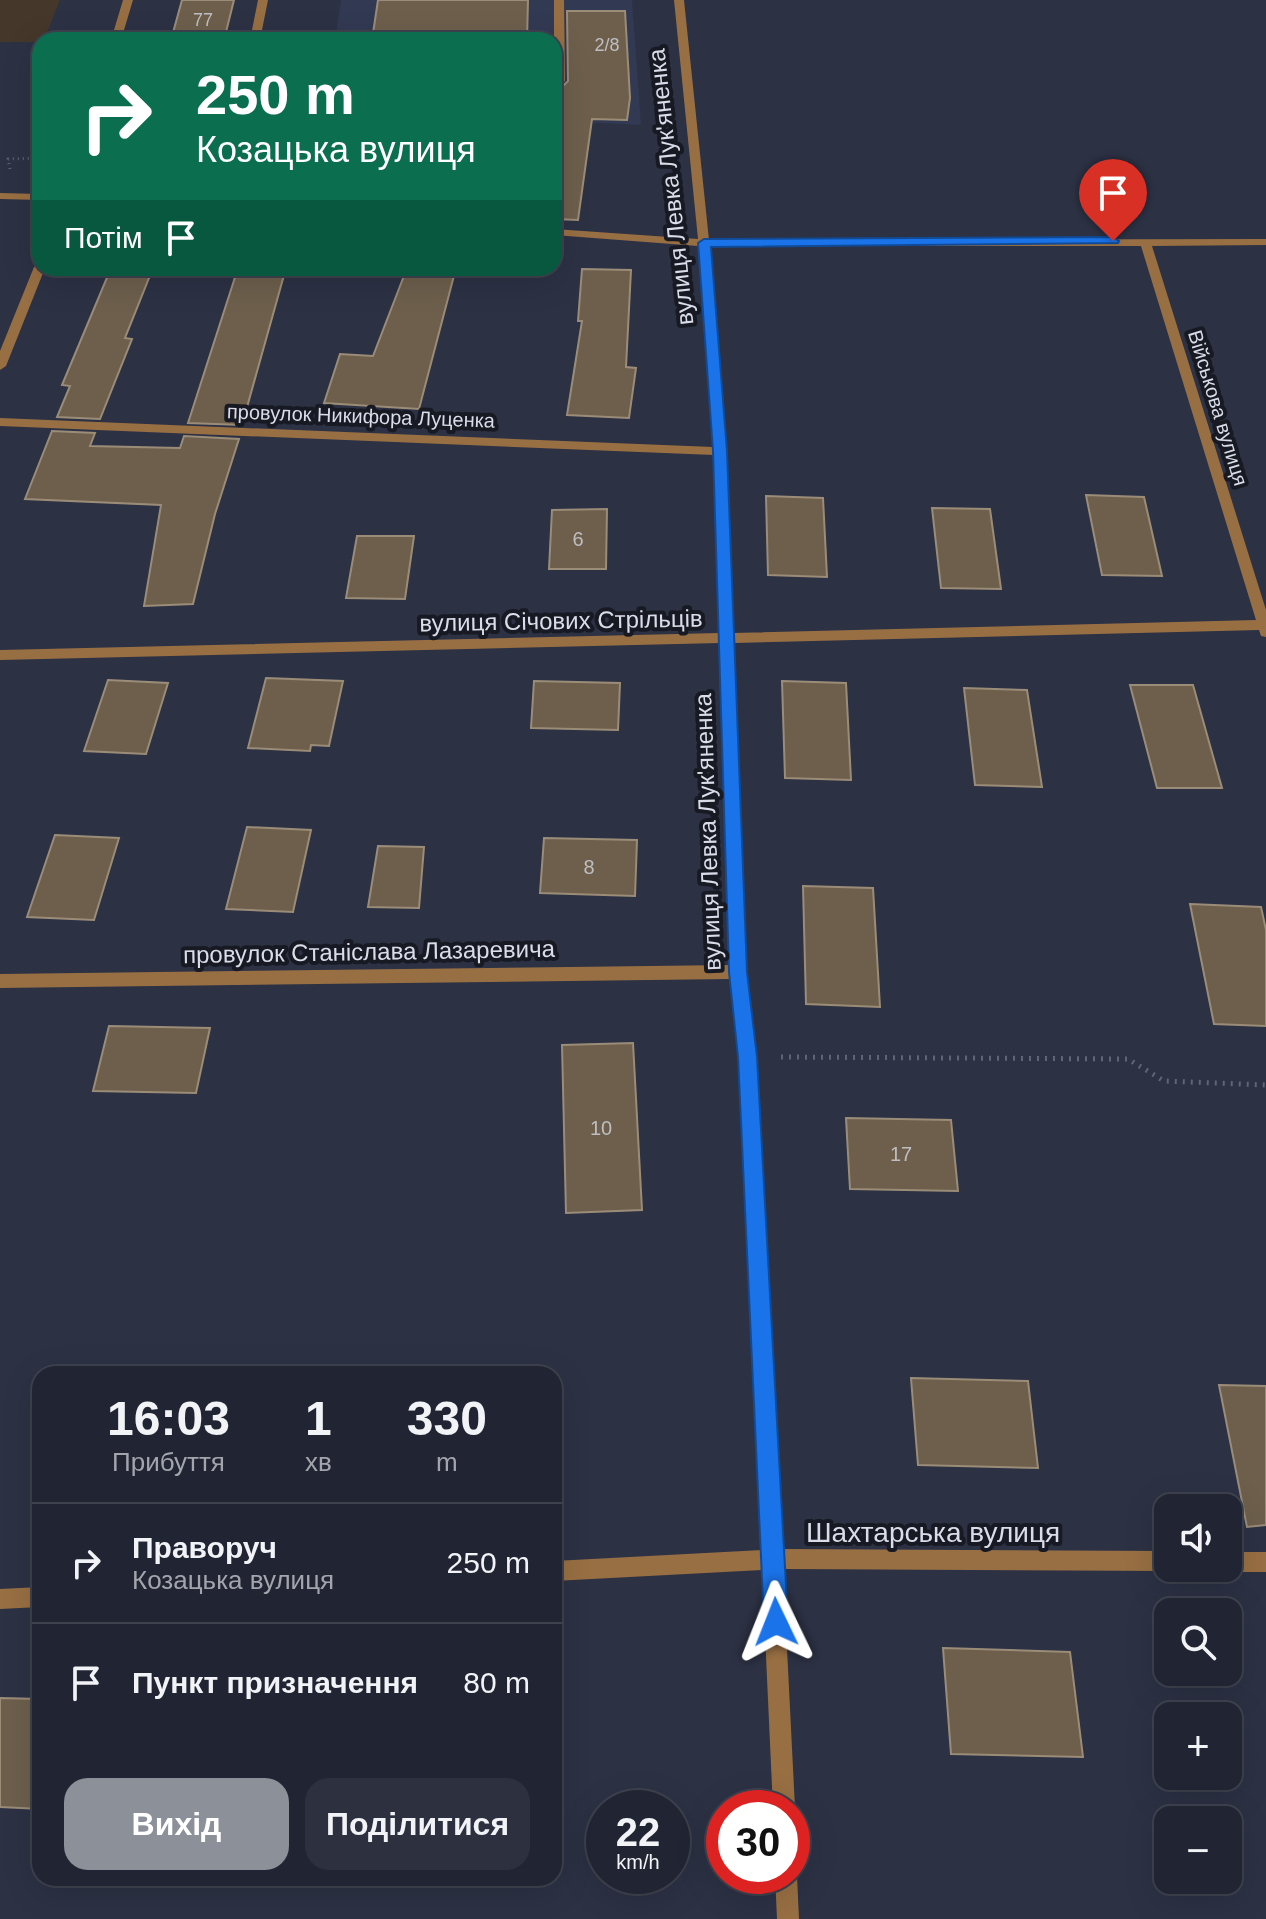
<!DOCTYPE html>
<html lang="uk">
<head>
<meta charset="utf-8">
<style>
  :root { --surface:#212533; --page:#2d313f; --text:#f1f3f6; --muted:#a2a5ac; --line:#3e424e; --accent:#8c9099 }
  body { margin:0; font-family:Arial,sans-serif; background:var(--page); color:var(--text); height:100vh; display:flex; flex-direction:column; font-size:30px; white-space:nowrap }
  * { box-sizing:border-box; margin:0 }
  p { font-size:26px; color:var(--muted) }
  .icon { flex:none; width:44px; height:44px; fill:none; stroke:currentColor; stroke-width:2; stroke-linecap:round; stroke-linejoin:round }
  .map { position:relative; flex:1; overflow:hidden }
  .details { position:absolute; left:32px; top:1366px; width:530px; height:520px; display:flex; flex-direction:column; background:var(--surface); border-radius:24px; box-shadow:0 8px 32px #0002,0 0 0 2px var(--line) }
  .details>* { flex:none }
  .guide { position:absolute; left:32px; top:32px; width:530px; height:244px; border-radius:24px; box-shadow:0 8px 32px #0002,0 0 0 2px var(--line); background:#0b6e4f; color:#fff; overflow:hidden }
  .controls { position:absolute; left:1154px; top:1494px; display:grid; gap:16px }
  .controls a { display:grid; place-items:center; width:88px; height:88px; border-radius:16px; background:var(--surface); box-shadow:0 8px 32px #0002,0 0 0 2px var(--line); font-size:40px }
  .speed { position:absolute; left:586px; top:1790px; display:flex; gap:16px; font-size:40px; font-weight:700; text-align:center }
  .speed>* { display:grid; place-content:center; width:104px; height:104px; border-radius:50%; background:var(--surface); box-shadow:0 8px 32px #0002,0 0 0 2px var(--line); line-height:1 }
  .speed small { font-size:20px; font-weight:400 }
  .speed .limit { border:12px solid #d22; background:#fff; color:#111 }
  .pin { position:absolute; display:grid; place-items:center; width:68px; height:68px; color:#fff; margin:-82px -34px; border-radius:50% 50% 50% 0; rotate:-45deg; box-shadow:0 0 8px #0007 }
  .pin .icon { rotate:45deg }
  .me { position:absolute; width:88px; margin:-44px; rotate:358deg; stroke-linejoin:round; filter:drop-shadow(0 0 6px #0008) }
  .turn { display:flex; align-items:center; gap:28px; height:168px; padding:0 32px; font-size:36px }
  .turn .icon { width:104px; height:104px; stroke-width:2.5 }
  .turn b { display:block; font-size:56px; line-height:68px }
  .then { display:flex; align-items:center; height:76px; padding:0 32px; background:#0003; gap:16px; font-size:30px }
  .eta { display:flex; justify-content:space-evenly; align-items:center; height:136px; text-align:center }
  .eta b { font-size:48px; font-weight:600; line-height:56px }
  .button { display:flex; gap:16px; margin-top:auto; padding:16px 32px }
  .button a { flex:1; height:92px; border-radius:24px; background:var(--accent); color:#fff; font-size:32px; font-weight:600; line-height:92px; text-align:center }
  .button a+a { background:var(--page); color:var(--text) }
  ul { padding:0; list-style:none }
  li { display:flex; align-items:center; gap:24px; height:120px; padding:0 32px; border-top:2px solid var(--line) }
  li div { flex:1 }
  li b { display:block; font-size:30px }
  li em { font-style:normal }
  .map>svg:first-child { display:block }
</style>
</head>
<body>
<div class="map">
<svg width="1266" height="1919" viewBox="0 0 1266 1919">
  <rect width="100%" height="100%" fill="#2c3144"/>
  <path fill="#323952" d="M341,0h291l9,125 -87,-4v-81h-219z"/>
  <path fill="#453729" d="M0,0h60l-16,40 -4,2h-40z"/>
  <path fill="#6d5f4c" stroke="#9b8c78" stroke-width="2" d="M182,0h52l-10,40h-53z
    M378,0h150l-1,40h-155z
    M567,11h58l5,87 -3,22 -35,-1 -14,101 -24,-1v-133l8,1 6,-6z
    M111,268h42l-28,70 7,1 -32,80 -43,-2 13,-31 -8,-1z
    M238,268h48l-44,157 -54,-2z
    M407,268h49l-37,141 -95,-6 16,-49 33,2z
    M582,269l49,1 -5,97 10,1 -7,50 -62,-3 15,-94h-4z
    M52,431l43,2 -5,13 90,2 4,-12 55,3 -24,75 -22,90 -49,2 17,-101 -136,-6z
    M1086,495l58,2 18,79 -60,-1z
    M766,496l57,2 4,79 -59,-2z
    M932,508l58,1 11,80 -60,-1z
    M607,509l-1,60h-57l3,-59z
    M357,536h57l-9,63 -59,-1z
    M266,678l77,3 -14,65 -18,-1 -1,6 -62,-3z
    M108,680l60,3 -22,71 -62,-3z
    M534,681l86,2 -2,47 -87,-2z
    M782,681l64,2 5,97 -66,-2z
    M1130,685h63l29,103h-65z
    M964,688l63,2 15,97 -67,-2z
    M247,827l64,3 -18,82 -67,-3z
    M55,835l64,3 -25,82 -67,-3z
    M544,838l93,2 -2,56 -95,-3z
    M378,846l46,1 -5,61 -51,-1z
    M803,886l70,2 7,119 -74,-3z
    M1190,904l71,3 5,23v96l-52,-2z
    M109,1026l101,2 -14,65 -103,-2z
    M633,1043l9,167 -76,3 -4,-168z
    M846,1118l105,2 7,71 -108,-2z
    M911,1378l117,3 10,87 -120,-3z
    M1219,1385l47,1v139l-19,2z
    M943,1648l127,4 13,105 -132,-3z
    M0,1698l40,1v110l-40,-2z"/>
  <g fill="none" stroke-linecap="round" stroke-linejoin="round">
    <path stroke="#606576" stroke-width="3" stroke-dasharray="1 4" stroke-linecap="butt" d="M10,169l-2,-10 32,-1"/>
    <path stroke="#606576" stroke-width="5" stroke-dasharray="2 6" stroke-linecap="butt" d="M781,1057l347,2 36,22 102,4"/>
    <path fill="#986f43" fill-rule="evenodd" d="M258,0h10l-8,40h-10z
      M554,0h10l1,81 -5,3 -6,-1z"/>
    <path fill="#986f43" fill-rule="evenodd" d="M123,0h10l-12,40h-10z
      M674,0h10l25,240 557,-1v6l-114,1 114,364v27l-5,-1 -2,-6 -525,13 12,329 10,85 26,492 386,2v17h7l-7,3 -385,-2 12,239 -3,7v-7h-19l-11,-238 -208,11v-20l208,-11 -22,-493 -9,-78 -731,9v-14l730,-9 -10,-322 -720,17v-10l719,-17 -5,-178 -714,-29v-8l713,29 -15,-201 -144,-11v-6l144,10zM710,246h431l115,374 -523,13 -7,-182z
      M0,193l40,1v6l-40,-1z
      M40,264v4h5l-39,98 -6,4v-19l34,-84z
      M1228,1552h38v20h-38l-7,-3 7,-1z
      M40,1587v20l-40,2v-20z
      M792,1867l5,9 2,43h-22l-2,-43h17z"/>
  </g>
  <path fill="#1a73e8" stroke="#114b97" stroke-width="2" d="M1113,237l6,4 -1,2 -407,4 16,204 20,521 10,85 31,565 -4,8 -8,3 -8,-3 -4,-8 -26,-565 -9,-85 -16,-521 -15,-208 6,-4z"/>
  <g text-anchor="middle" stroke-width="8" stroke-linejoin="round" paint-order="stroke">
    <g font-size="18" fill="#bebec2">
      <text x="203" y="26">77</text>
      <text x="607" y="51">2/8</text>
    </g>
    <g font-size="20" fill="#d9dde9" stroke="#171a22">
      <text transform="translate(1218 408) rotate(73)" y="7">Військова вулиця</text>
      <text transform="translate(361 416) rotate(2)" y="7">провулок Никифора Луценка</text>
    </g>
    <g font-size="20" fill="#bebec2">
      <text x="578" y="546">6</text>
      <text x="589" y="874">8</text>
      <text x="601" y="1135">10</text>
      <text x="901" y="1161">17</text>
    </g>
    <g font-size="24" fill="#d9dde9" stroke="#171a22">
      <text transform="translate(671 187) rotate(-96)" y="8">вулиця Левка Лук'яненка</text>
      <text transform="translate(561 621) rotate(-1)" y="8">вулиця Січових Стрільців</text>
      <text transform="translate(708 832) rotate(-92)" y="8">вулиця Левка Лук'яненка</text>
      <text transform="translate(369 952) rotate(-1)" y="8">провулок Станіслава Лазаревича</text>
    </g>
    <g font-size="28" fill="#d9dde9" stroke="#171a22">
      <text x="933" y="1542">Шахтарська вулиця</text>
    </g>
  </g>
</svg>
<div class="controls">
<a><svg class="icon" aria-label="sound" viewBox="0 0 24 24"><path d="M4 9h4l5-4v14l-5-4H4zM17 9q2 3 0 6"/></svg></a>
<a><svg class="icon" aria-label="search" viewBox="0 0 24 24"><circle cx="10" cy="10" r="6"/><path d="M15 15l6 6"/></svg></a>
<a>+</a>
<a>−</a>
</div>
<div class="speed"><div>22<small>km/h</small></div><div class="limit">30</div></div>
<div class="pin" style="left:1113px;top:241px;background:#d93025"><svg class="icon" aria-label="arrive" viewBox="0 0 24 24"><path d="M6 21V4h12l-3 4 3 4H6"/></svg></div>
<svg class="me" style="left:776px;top:1622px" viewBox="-20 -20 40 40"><path d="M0-17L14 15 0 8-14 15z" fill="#1a73e8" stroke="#fff" stroke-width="4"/></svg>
<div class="guide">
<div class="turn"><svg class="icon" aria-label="right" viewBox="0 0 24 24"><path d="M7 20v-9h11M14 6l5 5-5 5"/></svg><div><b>250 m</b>Козацька вулиця</div></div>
<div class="then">Потім<svg class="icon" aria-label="arrive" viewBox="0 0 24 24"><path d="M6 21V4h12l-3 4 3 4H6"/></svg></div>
</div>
<section class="details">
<div class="eta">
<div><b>16:03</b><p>Прибуття</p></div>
<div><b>1</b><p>хв</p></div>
<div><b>330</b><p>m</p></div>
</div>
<ul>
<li><svg class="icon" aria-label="right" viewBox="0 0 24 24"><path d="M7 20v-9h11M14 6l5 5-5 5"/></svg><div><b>Праворуч</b><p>Козацька вулиця</p></div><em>250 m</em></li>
<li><svg class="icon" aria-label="arrive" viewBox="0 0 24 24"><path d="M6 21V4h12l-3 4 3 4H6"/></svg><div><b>Пункт призначення</b></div><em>80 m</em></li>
</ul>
<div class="button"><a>Вихід</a><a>Поділитися</a></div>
</section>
</div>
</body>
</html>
